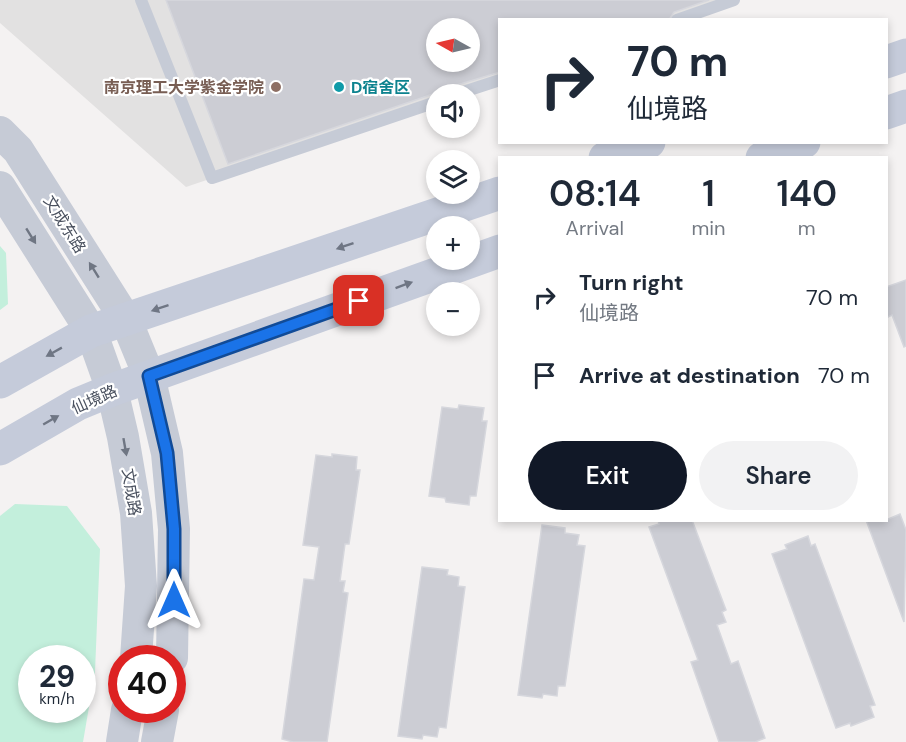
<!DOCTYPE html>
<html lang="en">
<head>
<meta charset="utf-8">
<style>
  :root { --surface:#fff; --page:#f2f2f3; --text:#1f2937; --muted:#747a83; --accent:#111827 }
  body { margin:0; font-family:"DM Sans","Noto Sans SC",sans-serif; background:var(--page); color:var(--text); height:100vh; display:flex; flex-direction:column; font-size:22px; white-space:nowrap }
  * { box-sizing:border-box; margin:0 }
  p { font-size:20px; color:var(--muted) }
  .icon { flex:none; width:33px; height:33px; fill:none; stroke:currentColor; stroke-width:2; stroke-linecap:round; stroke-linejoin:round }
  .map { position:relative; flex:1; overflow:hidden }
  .details { position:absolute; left:498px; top:156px; width:390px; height:366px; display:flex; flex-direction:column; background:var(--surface); border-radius:0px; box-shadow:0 3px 9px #0003 }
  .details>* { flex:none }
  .guide { position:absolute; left:498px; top:18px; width:390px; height:126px; border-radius:0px; box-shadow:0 3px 9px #0003; background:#fff; color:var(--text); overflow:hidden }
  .needle { width:39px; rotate:278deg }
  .tools { position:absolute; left:426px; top:18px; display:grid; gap:12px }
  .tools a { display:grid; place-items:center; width:54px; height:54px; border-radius:50%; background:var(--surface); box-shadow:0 3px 9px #0003; font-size:30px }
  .speed { position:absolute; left:18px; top:645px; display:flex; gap:12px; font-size:30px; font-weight:700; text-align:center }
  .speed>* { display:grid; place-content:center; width:78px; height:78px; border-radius:50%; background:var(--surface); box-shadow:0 3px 9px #0003; line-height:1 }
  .speed small { font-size:15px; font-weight:400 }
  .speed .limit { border:9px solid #d22; background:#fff; color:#111 }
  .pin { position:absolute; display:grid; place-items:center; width:51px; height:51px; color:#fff; margin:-26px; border-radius:12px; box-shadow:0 3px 9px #0006 }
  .me { position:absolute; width:66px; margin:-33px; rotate:0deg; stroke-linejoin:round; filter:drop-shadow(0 0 4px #0008) }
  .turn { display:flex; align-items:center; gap:21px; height:126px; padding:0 30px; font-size:27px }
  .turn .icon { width:78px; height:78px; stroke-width:2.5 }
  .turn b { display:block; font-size:42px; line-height:51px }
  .eta { display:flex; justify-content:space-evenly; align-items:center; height:102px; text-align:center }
  .eta b { font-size:36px; font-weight:600; line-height:42px }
  .cta { display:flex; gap:12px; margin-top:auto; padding:12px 30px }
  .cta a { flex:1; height:69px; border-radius:36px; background:var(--accent); color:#fff; font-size:24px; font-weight:600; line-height:69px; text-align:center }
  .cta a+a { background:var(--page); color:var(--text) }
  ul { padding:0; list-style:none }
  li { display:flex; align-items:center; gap:18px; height:78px; padding:0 30px }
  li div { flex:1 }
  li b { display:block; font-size:22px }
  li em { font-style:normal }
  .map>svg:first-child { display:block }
</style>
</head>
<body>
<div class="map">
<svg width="906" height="742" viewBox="0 0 906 742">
  <rect width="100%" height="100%" fill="#f4f2f2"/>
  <path fill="#e2e1e1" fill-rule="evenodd" d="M0,0h734l-57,19 -177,1 -1,60 -42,14h-21v8l-250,85 -186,-164zM436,28h34v34h-34z"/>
  <path fill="#c3efdc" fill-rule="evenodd" d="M0,246l6,7 2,51 -8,6z
    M15,504l52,2 33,43 -5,123 -12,70h-83v-226zM32,658h50v52h-50z"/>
  <path fill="#cccdd4" stroke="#d6d7dd" stroke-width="1.5" fill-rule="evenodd" d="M166,0h543l-35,12 -5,8h-169v52l-46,14 -5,8h-16l-205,70zM436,28h34v34h-34z
    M906,280v66l-2,1 -12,-32 -6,3v-31z
    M459,405l25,3 -2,13h5l-11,75h-6l-1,9 -23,-3 -1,-4 -16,-2 13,-89 16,2z
    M332,454l25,3 -1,13h4l-11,74h-4l-5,37h5l-2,11 5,1 -21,149h-34l-11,-3 22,-160 10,1 5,-33 -16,-2 13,-90 16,2z
    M900,514l6,16 -2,92 -38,-102h20z
    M658,520h34l34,90 -4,2 4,10 -9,3 14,39 7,-3 27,77 -10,4h-36l-28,-80 7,-2 -49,-133 10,-3z
    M542,525l23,3v5l14,2 -2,10 8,1 -20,140h-7l-1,10 -14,-2 -1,4 -24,-3z
    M808,536l3,10 4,-2 60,161 -5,1 4,11 -23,9 -1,-3 -14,5 -64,-174 15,-5 -2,-4z
    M422,567l26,3 -1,5 12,2 -1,9 7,1 -19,141 -7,-1 -2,10 -14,-2 -1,4 -24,-3z"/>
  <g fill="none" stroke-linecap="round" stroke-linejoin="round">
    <path stroke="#c6cbd6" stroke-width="12" d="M141,0l71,178 224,-76
      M677,20l57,-20
      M457,94l43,-14"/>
    <path stroke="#c6cbd6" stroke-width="32" d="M0,132l18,18 108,170 23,56 18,77 7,76 -2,129
      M0,187l91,144 21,59 11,47 13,76 5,73 -5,72
      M122,742l5,-32
      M157,742l6,-32"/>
    <path stroke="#c5cbda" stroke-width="33" d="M886,62l20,-7
      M886,113l20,-7
      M605,158l44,-16
      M762,158l42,-16
      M0,382l91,-51 409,-138
      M0,449l78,-45 34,-14 388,-139"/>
  </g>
  <defs><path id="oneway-solid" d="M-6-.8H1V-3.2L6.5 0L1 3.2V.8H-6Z" transform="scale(1.5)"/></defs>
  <g fill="#6f7683">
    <use href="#oneway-solid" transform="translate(31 236) rotate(58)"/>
    <use href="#oneway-solid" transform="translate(94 270) rotate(-122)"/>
    <use href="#oneway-solid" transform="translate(125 447) rotate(80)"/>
  </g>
  <g fill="#6f7684">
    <use href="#oneway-solid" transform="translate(345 246) rotate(161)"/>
    <use href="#oneway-solid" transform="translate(404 285) rotate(-20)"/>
    <use href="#oneway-solid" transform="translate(160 308) rotate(161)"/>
    <use href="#oneway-solid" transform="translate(54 352) rotate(151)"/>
    <use href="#oneway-solid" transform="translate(51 420) rotate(-30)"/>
  </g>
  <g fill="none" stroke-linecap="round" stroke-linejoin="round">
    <defs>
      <path id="route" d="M174,600v-71l-7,-76 -18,-77 210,-75"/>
    </defs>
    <use href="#route" stroke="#114b97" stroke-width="15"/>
    <use href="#route" stroke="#1a73e8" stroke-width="10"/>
  </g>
  <circle fill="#8d6e63" stroke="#fff" stroke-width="2" cx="276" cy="87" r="6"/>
  <circle fill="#0f9aa8" stroke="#fff" stroke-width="2" cx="339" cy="87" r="6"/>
  <g text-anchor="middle" stroke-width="4.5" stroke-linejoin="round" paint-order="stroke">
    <g font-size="16" font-weight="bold" fill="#785e54" stroke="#fff" text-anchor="end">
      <text x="264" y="93">南京理工大学紫金学院</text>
    </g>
    <g font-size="16" font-weight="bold" fill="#0d838f" stroke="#fff" text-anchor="start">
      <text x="351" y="93">D宿舍区</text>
    </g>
    <g font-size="16" fill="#4a515f" stroke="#fff">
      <text transform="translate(65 224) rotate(58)" y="6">文成东路</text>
      <text transform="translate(94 399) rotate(-24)" y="6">仙境路</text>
      <text transform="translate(132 492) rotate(81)" y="6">文成路</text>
    </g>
  </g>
</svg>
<div class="tools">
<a><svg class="needle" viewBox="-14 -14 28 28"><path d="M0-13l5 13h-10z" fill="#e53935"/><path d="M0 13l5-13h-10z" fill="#747a83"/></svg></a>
<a><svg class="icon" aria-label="sound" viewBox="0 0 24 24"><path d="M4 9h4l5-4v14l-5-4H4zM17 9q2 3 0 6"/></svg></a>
<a><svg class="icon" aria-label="layers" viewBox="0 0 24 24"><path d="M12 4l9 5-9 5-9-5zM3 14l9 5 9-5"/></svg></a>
<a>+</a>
<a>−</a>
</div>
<div class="speed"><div>29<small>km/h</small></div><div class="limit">40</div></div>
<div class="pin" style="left:359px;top:301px;background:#d93025"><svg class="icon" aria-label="arrive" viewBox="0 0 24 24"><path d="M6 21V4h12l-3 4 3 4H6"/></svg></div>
<svg class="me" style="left:174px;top:600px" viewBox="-20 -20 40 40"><path d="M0-17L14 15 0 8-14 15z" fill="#1a73e8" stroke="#fff" stroke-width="4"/></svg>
<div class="guide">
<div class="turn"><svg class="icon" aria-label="right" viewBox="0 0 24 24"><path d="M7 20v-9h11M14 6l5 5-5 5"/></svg><div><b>70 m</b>仙境路</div></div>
</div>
<section class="details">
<div class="eta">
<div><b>08:14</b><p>Arrival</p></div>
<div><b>1</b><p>min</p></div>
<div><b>140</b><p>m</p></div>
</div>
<ul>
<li><svg class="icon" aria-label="right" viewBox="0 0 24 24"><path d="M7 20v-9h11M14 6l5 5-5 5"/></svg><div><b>Turn right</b><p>仙境路</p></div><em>70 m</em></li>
<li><svg class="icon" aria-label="arrive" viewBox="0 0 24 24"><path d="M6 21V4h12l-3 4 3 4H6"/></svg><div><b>Arrive at destination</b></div><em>70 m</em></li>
</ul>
<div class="cta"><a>Exit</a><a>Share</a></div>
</section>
</div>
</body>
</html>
